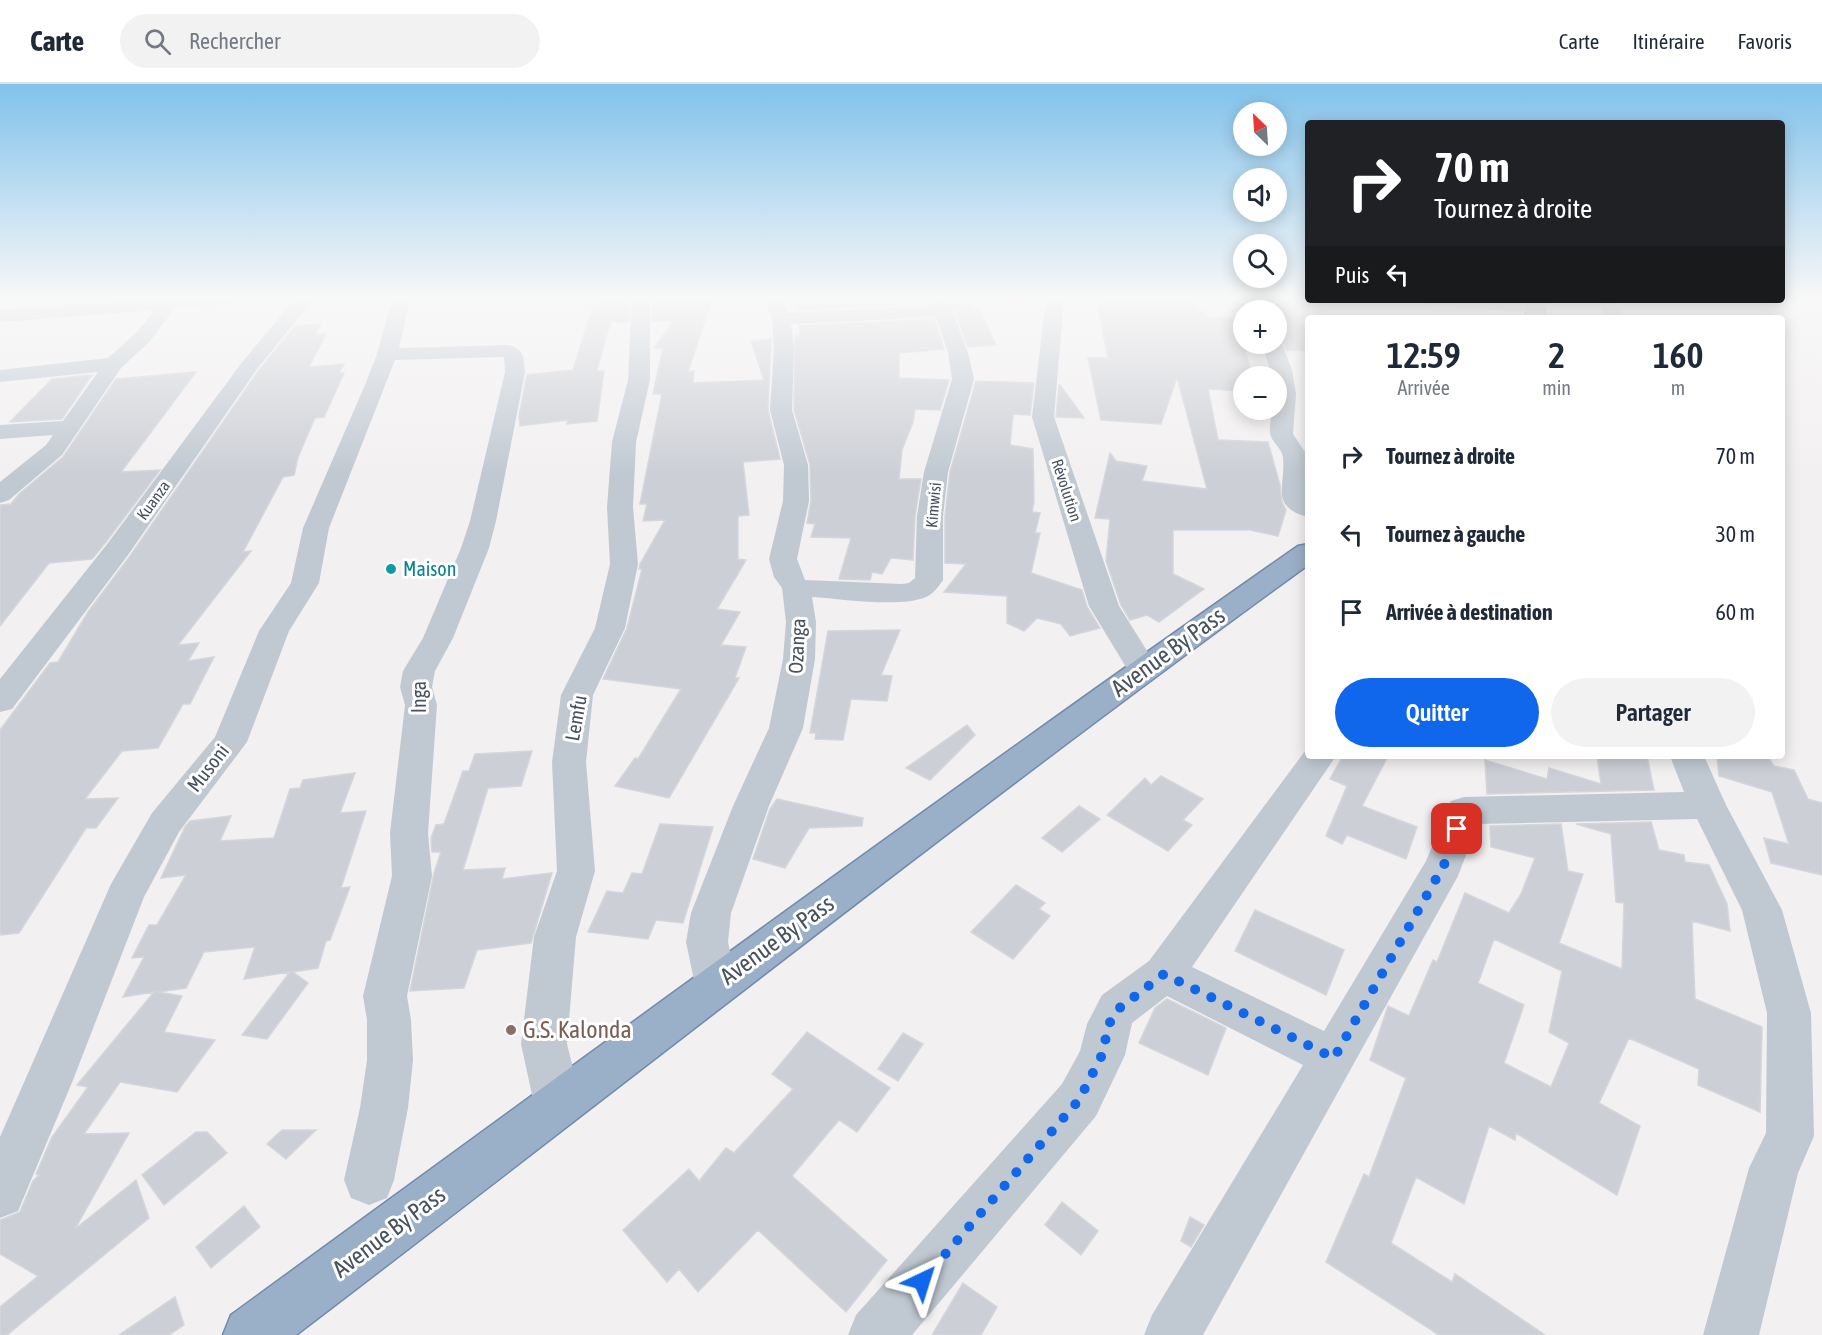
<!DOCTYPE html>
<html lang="fr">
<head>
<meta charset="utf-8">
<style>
  :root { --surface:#fff; --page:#f2f2f3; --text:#1f2937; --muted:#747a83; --line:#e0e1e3; --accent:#1167eb }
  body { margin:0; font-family:"Asap Condensed",sans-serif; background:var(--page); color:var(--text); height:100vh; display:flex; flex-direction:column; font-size:22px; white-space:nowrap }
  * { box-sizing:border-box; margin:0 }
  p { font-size:20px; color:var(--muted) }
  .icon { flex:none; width:33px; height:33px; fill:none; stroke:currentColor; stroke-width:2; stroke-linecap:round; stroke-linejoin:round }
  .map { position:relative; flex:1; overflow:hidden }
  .drawer { position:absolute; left:1305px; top:231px; width:480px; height:444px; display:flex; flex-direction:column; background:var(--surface); border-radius:6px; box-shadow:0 3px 15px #0003 }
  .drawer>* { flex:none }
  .guide { position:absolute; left:1305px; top:36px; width:480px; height:183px; border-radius:6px; box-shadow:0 3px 15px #0003; background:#202124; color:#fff; overflow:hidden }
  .needle { width:39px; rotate:335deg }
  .buttons { position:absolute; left:1233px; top:18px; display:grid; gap:12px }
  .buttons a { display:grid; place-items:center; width:54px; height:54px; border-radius:50%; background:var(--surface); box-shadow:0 3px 15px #0003; font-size:30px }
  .pin { position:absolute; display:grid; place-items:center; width:51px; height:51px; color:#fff; margin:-26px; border-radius:12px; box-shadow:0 3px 9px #0006 }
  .me { position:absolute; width:66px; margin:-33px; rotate:41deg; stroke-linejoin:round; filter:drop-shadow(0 0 4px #0008) }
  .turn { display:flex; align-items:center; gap:21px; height:126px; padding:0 30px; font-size:27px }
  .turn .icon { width:78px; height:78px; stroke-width:2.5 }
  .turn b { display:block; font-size:42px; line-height:51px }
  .then { display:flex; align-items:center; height:57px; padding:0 30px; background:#0003; gap:12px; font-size:22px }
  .eta { display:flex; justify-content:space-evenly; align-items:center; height:102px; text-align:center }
  .eta b { font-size:36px; font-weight:600; line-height:42px }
  .action { display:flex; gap:12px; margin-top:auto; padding:12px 30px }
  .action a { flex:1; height:69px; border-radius:36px; background:var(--accent); color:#fff; font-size:24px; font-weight:600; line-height:69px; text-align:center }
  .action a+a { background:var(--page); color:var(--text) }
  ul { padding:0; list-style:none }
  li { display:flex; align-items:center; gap:18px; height:78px; padding:0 30px }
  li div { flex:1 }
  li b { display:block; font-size:22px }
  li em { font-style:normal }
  header { display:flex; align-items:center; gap:36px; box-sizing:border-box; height:84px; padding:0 30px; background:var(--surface); border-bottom:2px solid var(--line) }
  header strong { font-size:28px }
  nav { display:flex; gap:33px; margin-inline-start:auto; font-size:21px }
  .search { width:420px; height:54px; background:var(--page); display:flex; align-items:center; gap:15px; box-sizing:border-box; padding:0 21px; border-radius:33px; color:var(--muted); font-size:22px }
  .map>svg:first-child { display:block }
</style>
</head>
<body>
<header>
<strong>Carte</strong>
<div class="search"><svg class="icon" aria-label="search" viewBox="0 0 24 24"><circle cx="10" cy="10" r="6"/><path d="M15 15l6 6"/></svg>Rechercher</div>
<nav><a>Carte</a><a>Itinéraire</a><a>Favoris</a></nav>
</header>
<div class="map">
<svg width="1822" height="1251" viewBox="0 0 1822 1251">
  <rect width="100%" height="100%" fill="#f2f0f0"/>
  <path fill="#cccfd5" stroke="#d4d6dc" stroke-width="1.5" fill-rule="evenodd" d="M595,215h35l-1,23h-19l-13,49h7l-7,50 -30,3 1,-4 -48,6 -1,-10 8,-41 46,-5z
    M652,215h60l-24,73 6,-1 -1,12 71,-3 -13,-39 20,-2 -3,71 12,49 -37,3 6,53 -11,1v43l8,1 -29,49 23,3 -19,33 25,2 -11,31h4l-70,120 -54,-12 20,-28 3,1 43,-70 -78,-10 24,-51 15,-59h-3l1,-5 25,-44 -22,1 4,-17h-7l22,-110h-9l10,-46h-9l20,-27h-22z
    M1096,215h94l17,18 37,1v26h16l1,5h-16l7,27h-8v15l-36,-2 10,51 50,2 12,43 2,17 4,8 -8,26 -28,-6h-77v44l31,15 -45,33 -12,-7 -17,5 -9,-15 -15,-44 4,-42 -15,-1 15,-65 6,8 31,5 -5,15 65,8 -30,-112 -16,47 -60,-4 -13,-62h20z
    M1252,215h56v52l-21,-1 -4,-8 -7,-5v-27h-13l-4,-8z
    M866,217v2l41,-2 1,3h21l-132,6 -1,-7z
    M971,217l4,8h5l16,36 -28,2 -17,-45z
    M934,235l10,30 -45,4v25l50,2 -9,30 -25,-1 -2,13 -11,28 -3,29h22l-6,37 -2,44 -22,-2 -9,16 -10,-2 -2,8 -31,-1 12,-41 -40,-1 4,-13 -8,-1 4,-22 -1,-36 -16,-55 1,-74h5l-1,-10z
    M321,240l-6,11 11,-1 -17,33 35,-3 -5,9h5l-20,44 -9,1 -17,39 -4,18 -11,2 -40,75 8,-1 -73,94 21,-2 -11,18 26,-4 -24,47h-7l-25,44 -36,3 -37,48 33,-1 -22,30h-10l-67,105 -19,2v-205l50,-67 8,-1 30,-50 42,-56 129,-186 36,-44z
    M196,288l-75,100 39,-2 -54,72 -14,17 -43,4 -49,63v-121l11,-1 8,-10 44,-37 53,-78z
    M92,291l-30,44 -52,3 42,-43z
    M976,297l58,2 -4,32 -17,-1 -3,31 23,4 1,53 -2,10 8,1 -5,20h5l-9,40 51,17 5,17 13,21 -30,8 -9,-12 -24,-6 -13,13 -17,-8v-27l-63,-4 22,-28 -21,-1v-47l5,-44z
    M1059,301h1l24,33 -28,-1z
    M900,546l-19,45 11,1 -5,25 -36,-2 -8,41 -28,-1 1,-6h-6l18,-102z
    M967,641l8,10 -45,45 -24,-12z
    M532,667l-11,35 -33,2 -25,82 42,-2 -3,11 50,-6 -21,70 -54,7 -13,38 -54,3 24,-118 7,-21h-9l-1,-14 5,-13 8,-1 19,-53h6l6,-17z
    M1343,672h45l-26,50 55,21 -11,32 -59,-24 -5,9 -16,-8 21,-50 -17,-7z
    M1597,672h50l7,34 -167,4 -2,-34 62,19 2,-11 52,16z
    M1717,672h50l7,10 20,4 14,29 14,4v72l-51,-12 -7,-25 25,6 -17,-52 -53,-16z
    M355,689l-15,40 26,-2 -25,77 9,-1 -20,53 -4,1 -8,27 -25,4 15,11 -41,56 -25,-4 48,-63 -46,7 11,-32 -51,5 -18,36 -28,4 24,4 -18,36 51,8 -38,52 -57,-10 -36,52 45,-1 -54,96 61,-49 13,38 -142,117h-7v-28l38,-31 -38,-22v-34l20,-8 13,-31 6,-6 -3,-1 16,-37 36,-50 -11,-2 77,-93 -31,5 21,-40 -12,1 17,-33h8l29,-50 -25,3 24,-51 5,-6 41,-5 -11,25 54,-3 16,-49 10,-1 3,-8z
    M1161,692l42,23 -20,21 9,5 -24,26 -61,-36 38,-37 6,7z
    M777,715l86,19 -1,8 -53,2 -24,40 -32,-9 17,-50z
    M1079,722l21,13 -38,33 -20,-14z
    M1651,738l8,28 25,5 1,7 24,3 18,39 3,27 -38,-10 3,78 67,28 -2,85 -62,-27 1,-16 -70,-31 -30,65 41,23 -23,69 -101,-62 -1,7 -26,-14 -25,78 -48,-27 -25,66 61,39 3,-8 90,61h-106l-113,-73 38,-88 5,3 37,-99 -36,-18 18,-54 21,10 24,-56 4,2 28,-69 44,20 12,-19 14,-36 -44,-11 -1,-21 71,-2 7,47 15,3 -24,69 63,26 2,-66 -8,-1 -5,-68 -35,-10zM1494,855l68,32 -13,61 20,11 -18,44 -47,-24 20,-58 -46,-22z
    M660,740l53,3 -30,96 -27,-3 -8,19 -60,-7 19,-41 16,2 9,-20 10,1z
    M1016,801l29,18 -6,6 11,7 -37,43 -42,-27z
    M1255,826l89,40 -18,45 -91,-44z
    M1167,915l59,29 -18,47 -69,-32 16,-35z
    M807,948l83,56 -33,44 -18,-12 -47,56 95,84 -41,52 -88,-82 -60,62 -19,-23 -12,13 -44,-52 66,-61 10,12 27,-33 8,5 59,-64 -21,-15z
    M903,949l20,11 -25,37 -20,-12z
    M282,1046h34l-30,29 -19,-15z
    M196,1048h11l20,21 -63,52 -22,-30z
    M1062,1118l36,29 -17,24 -36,-30z
    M244,1122l16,21 -49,41 -15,-21z
    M1190,1133l14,8 -13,22 -10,-6z
    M963,1199l34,24 -16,28h-49z
    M175,1213l9,28 -15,10h-50z"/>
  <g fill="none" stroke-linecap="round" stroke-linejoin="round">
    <defs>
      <path id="trunk" d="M1528,216h18l-3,18h-18z
        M1308,460v21c-343,249 -675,513 -1012,770h-73l8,-20c354,-258 708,-518 1067,-769z"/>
    </defs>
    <use href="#trunk" stroke="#718bac" stroke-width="3"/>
    <path fill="#c0c9d2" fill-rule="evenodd" d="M151,215h85l-3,4 -6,1 -52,4 -25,33 -29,27 -59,87 -53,45 -9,3v-21l46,-37 7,-10 -53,4v-14l63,-4 35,-49 -98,10v-12l108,-12 28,-25 19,-23 -155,12v-12z
      M295,215h19l-57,70 -129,186 -116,154 -12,3v-33l108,-136 135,-182z
      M392,215h18l-11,49 109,-3c16,4 16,12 17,27l-29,149 -7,27 -36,90 -18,33 -3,16 5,18 -9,128 4,43 -25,120 4,24 2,40 -5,48 -14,72 -7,18 -18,7 -18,-7 -7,-18 16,-72 7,-48v-40l-4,-24 29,-120 -2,-43 15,-128 -5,-18 3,-16 20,-33 38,-90 9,-27 35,-149 -1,-15 -109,3 -66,168 -10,55 -30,48 -42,111 -68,90 -35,65 -71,183 -55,131 -18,7v-81l111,-253 41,-71 63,-76 44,-106 32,-48 12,-55 62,-143 12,-31z
      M632,215h18v81l-14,62 -3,65 5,57 -13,64 -32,67 -7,67 9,109 -19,66 -9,107 15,60 -7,16 -17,7 -17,-7 -7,-16 -13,-60 13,-107 23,-66 -5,-109 9,-67 34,-67 15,-64 -3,-57 5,-65 16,-62z
      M765,215h18l5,14 144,-7 -2,-7h18l20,54 6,26 -26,93 -5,44v64c-4,6 -10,14 -17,17 -26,11 -84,2 -114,0l4,25 -1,37 -12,69 -34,78 -38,107 -3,29 9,43 -6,13 -15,6 -15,-6 -6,-13 -9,-43 5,-29 42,-107 36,-78 14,-69 3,-37 -4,-34 -8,-11 -5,-18 14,-58 1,-36 -14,-55 4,-63 -2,-28zM936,233l12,36 4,26 -28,93 -7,44 -2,62 -6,5 -7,1 -97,-4 -8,-21 12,-58 -1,-36 -16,-55 2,-63 -3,-23z
      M1046,215h18l-10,118 65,189 40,64 -5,7 -11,3 -11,-3 -43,-71 -57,-189z
      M1423,216c35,0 86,-5 120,3l2,4 -2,4 -7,2 -104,-8 -6,-1z
      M1599,216h18l6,18h-18z
      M1250,217l7,2 4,7 -17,1 -3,-4 2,-4z
      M1276,255l6,5 10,26 4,24 -3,40 14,21 -2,31 3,31c-39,-10 -22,-31 -25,-60 -1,-9 -12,-15 -13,-24 -1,-7 2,-17 2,-23h4v-34h-4l-10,-32h14z
      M1308,663v9h28l-144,211 132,64 102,-170 25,-60 13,-4 220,-5 -14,-36h34l22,49 56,105 29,103 3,123 -16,37 -39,162h-56l46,-167 17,-35 1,-120 -25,-103 -45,-91 -219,5 -20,52 -255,459h-59l8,-20 151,-250 -136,-69 -35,27 -7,32 -29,61 -184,219h-64l8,-20 206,-231 18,-33 7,-27 15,-29 47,-34z"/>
    <use href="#trunk" fill="#9aafc8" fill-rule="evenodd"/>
  </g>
  <linearGradient id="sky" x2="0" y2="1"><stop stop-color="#81c2eb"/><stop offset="0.55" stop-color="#f9f8f8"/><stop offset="1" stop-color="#f9f8f8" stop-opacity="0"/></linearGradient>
  <rect width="1822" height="390" fill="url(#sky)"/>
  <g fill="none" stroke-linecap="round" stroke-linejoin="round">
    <path stroke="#1167eb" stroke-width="10" stroke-dasharray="0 18" d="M922,1197l157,-181 23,-45 7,-31 8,-14 47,-36 170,84 110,-193 13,-36"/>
  </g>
  <circle fill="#0f9aa8" stroke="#fff" stroke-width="2" cx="391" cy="485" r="6"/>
  <circle fill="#8d6e63" stroke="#fff" stroke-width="2" cx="511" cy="946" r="6"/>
  <g text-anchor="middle" stroke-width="6" stroke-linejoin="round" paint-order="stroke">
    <g font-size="16" fill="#47525e" stroke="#fff">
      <text transform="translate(1067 406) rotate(72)" y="6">Révolution</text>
      <text transform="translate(153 416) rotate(-54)" y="6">Kuanza</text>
      <text transform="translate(933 421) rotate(-85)" y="6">Kimwisi</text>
    </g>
    <g font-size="20" fill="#0d838f" stroke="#fff" text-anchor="start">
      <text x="403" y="492">Maison</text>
    </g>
    <g font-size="20" fill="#47525e" stroke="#fff">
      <text transform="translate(797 562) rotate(-87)" y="7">Ozanga</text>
      <text transform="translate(419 613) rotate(-90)" y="7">Inga</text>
      <text transform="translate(576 634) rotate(-80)" y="7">Lemfu</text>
      <text transform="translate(208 684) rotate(-52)" y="7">Musoni</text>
    </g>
    <g font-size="24" fill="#47525e" stroke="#fff">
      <text transform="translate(1168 568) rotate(-36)" y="8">Avenue By Pass</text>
      <text transform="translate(777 856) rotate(-36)" y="8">Avenue By Pass</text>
      <text transform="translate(389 1148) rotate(-37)" y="8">Avenue By Pass</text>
    </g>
    <g font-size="24" fill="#785e54" stroke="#fff" text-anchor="start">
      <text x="523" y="954">G.S. Kalonda</text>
    </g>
  </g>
</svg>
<div class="buttons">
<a><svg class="needle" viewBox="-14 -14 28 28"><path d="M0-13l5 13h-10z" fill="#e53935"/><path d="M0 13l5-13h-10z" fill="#747a83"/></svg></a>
<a><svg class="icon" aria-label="sound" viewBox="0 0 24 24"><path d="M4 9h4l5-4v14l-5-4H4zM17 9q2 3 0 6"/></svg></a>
<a><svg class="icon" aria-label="search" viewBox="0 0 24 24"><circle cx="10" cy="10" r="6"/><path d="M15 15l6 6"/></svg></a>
<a>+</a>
<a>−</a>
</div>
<div class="pin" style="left:1457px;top:745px;background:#d93025"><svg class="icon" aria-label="arrive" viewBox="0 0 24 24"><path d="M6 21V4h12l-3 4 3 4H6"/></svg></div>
<svg class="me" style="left:922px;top:1197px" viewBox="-20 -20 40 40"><path d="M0-17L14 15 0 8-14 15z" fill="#1167eb" stroke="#fff" stroke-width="4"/></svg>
<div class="guide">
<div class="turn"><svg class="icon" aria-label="right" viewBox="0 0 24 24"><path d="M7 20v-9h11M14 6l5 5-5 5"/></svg><div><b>70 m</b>Tournez à droite</div></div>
<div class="then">Puis<svg class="icon" aria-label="left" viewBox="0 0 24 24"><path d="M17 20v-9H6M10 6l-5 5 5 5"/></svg></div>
</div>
<section class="drawer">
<div class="eta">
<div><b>12:59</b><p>Arrivée</p></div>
<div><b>2</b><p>min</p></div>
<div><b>160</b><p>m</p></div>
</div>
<ul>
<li><svg class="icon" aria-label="right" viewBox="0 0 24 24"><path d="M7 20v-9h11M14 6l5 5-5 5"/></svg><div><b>Tournez à droite</b></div><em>70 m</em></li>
<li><svg class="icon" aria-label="left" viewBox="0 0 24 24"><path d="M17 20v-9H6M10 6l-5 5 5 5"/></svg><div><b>Tournez à gauche</b></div><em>30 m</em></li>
<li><svg class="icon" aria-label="arrive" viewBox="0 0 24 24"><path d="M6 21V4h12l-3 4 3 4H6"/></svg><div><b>Arrivée à destination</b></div><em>60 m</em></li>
</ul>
<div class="action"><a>Quitter</a><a>Partager</a></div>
</section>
</div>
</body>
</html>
